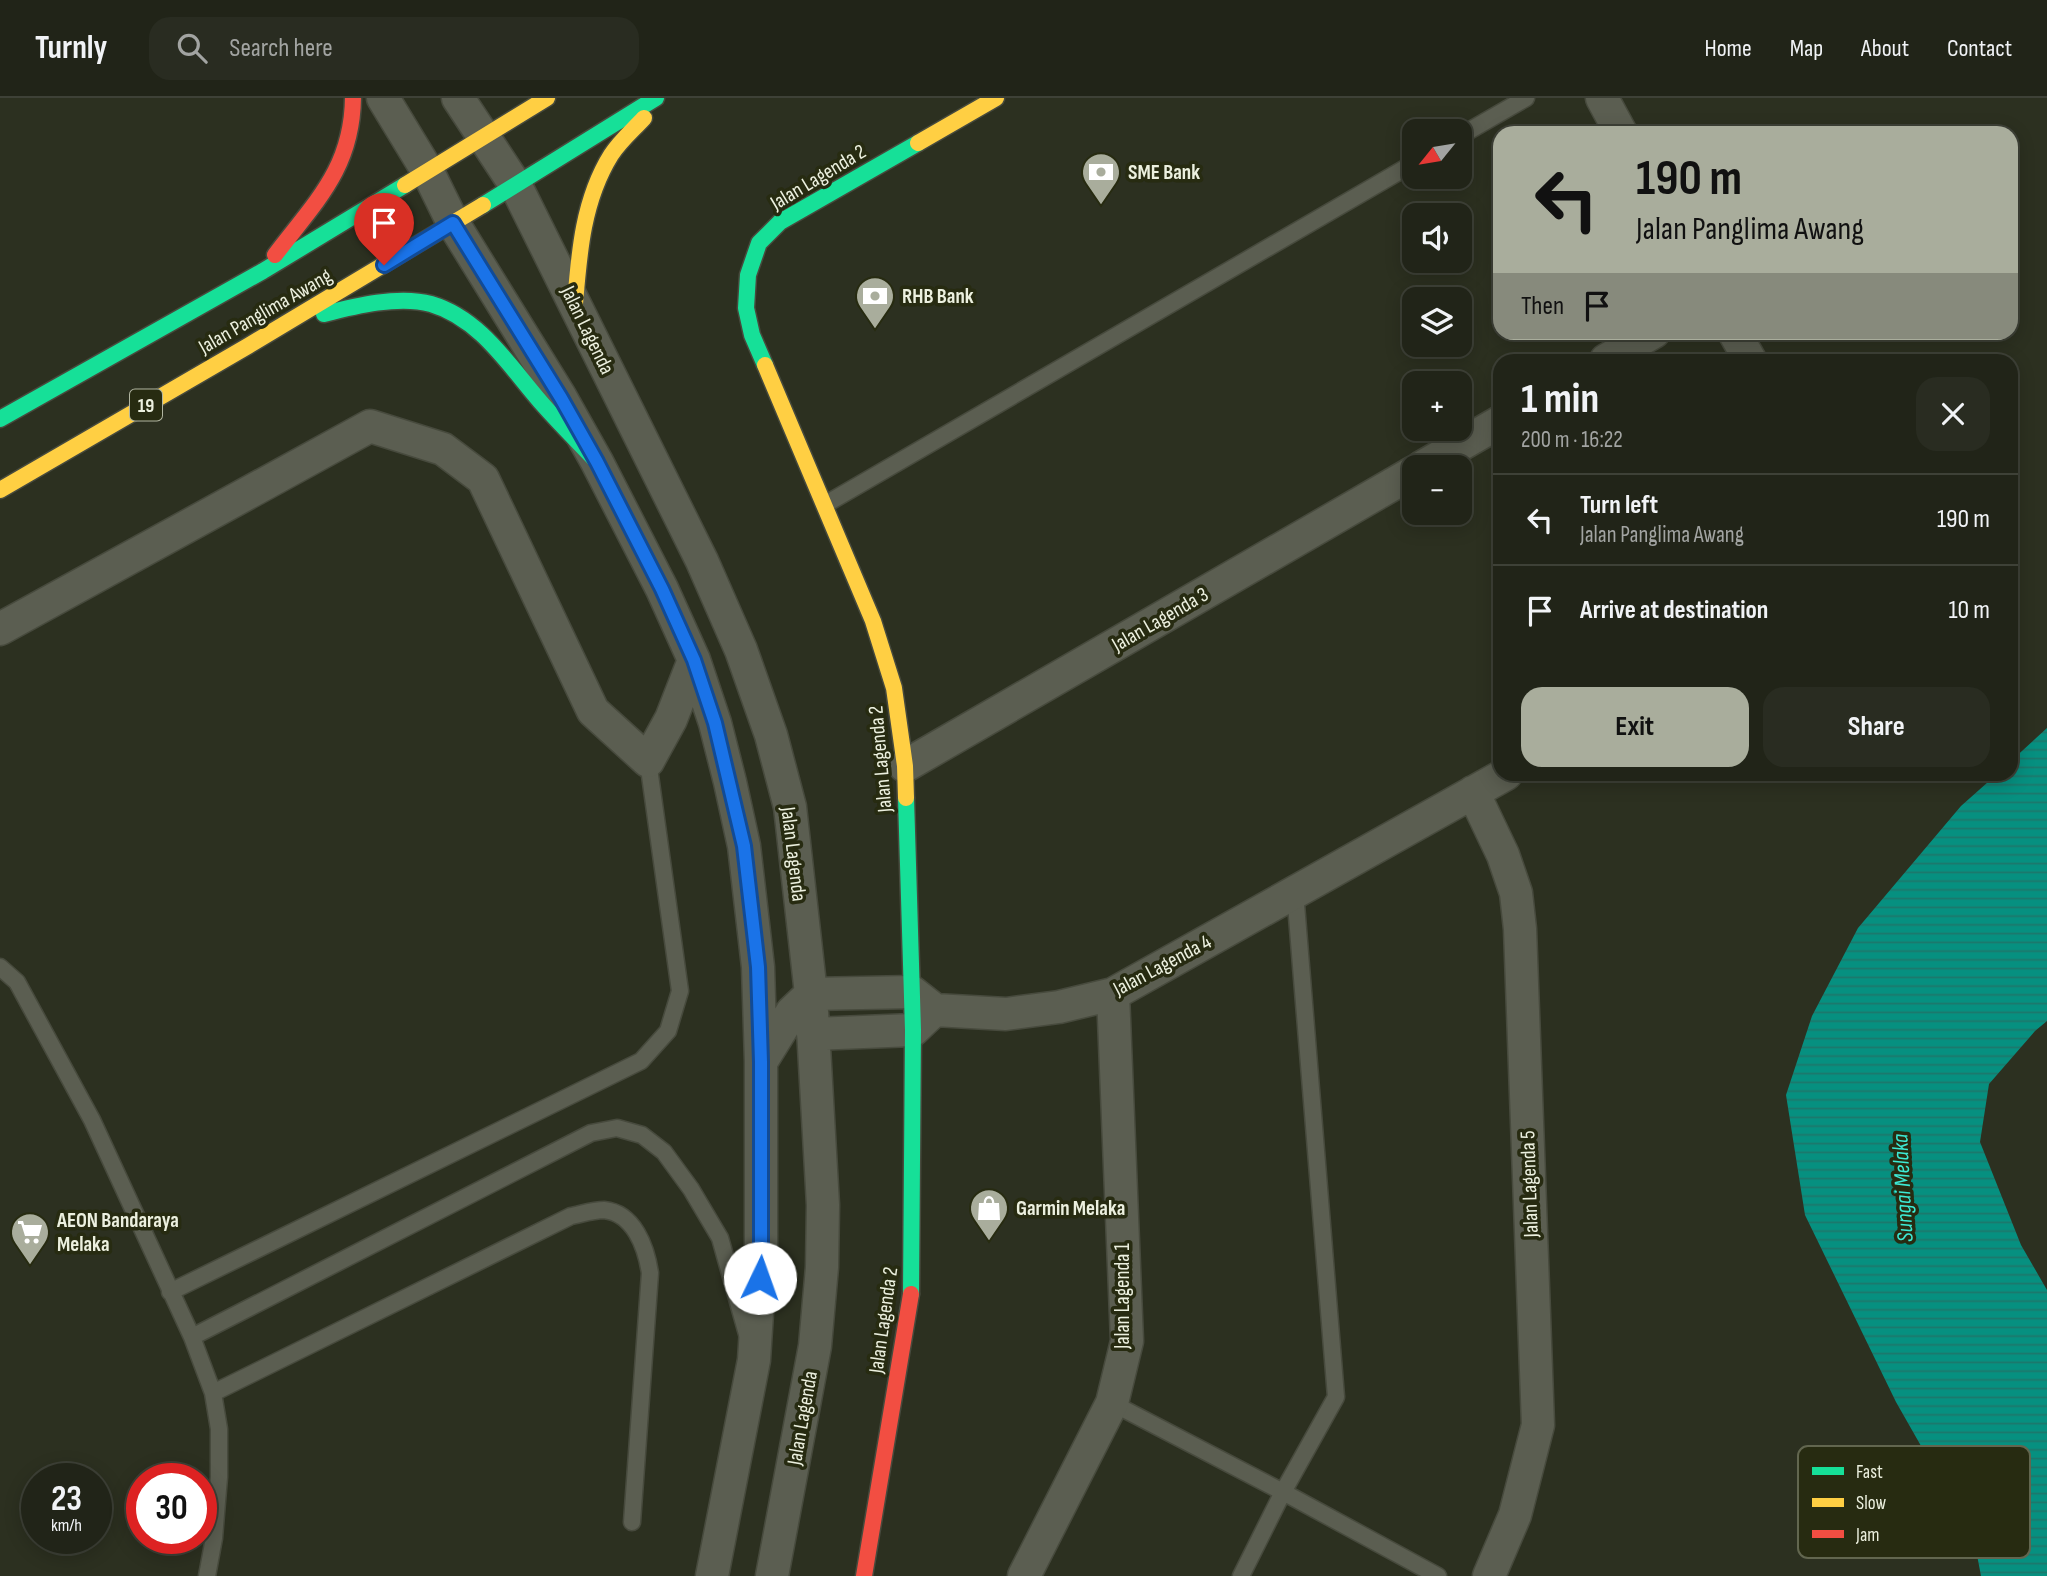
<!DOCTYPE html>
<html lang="en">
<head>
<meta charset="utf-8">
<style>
  :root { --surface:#212418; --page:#292c21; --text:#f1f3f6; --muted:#a2a4a2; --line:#3e4137; --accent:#a9ad9c }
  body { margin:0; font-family:"Sofia Sans Condensed",sans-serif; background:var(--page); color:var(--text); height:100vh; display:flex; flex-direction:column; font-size:26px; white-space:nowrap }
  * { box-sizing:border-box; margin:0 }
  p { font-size:23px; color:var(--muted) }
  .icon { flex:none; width:38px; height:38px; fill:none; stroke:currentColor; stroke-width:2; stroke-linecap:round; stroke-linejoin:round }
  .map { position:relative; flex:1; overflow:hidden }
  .details { position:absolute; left:1493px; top:256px; width:525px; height:427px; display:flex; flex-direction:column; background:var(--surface); border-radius:21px; box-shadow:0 4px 18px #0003,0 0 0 2px var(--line) }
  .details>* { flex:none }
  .guide { position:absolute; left:1493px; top:28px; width:525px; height:214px; border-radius:21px; box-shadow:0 4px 18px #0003,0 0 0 2px var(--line); background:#a9ad9c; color:#111; overflow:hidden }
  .needle { width:46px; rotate:240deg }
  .buttons { position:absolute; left:1402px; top:21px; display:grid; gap:14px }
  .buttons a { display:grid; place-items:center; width:70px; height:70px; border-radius:14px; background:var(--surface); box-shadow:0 4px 18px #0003,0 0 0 2px var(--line); font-size:35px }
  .speed { position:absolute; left:21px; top:1365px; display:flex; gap:14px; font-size:35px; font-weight:700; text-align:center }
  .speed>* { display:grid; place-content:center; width:91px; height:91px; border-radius:50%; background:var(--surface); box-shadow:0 4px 18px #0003,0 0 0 2px var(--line); line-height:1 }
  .speed small { font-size:18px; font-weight:400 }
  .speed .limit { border:10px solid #d22; background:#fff; color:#111 }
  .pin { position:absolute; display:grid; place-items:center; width:60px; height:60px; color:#fff; margin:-72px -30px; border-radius:50% 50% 50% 0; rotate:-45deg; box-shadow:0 0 7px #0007 }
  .pin .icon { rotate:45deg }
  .me { position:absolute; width:77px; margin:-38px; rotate:3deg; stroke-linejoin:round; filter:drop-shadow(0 0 5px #0008) }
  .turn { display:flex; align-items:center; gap:24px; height:147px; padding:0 28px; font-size:32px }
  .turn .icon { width:91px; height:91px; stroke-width:2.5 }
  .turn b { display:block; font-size:49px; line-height:60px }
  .then { display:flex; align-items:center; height:66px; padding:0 28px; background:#0003; gap:14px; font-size:26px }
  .round { display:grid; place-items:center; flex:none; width:74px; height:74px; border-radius:21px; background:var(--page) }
  .overview { display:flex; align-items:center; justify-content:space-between; height:119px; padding:0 28px }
  h1 { font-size:42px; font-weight:700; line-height:52px }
  .primary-button { display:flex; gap:14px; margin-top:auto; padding:14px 28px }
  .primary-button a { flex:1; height:80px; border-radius:21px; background:var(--accent); color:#111; font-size:28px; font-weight:700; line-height:80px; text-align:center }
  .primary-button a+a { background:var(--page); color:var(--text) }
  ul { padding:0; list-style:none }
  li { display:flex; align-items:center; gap:21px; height:91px; padding:0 28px; border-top:2px solid var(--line) }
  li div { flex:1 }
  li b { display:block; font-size:26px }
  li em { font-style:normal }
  header { display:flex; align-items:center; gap:42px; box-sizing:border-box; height:98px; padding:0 35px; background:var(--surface); border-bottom:2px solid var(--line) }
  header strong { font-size:33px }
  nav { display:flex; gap:38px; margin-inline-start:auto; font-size:24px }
  .search { width:490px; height:63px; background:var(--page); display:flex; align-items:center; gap:18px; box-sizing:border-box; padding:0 24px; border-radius:21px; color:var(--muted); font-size:26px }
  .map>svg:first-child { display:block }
</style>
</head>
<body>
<header>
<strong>Turnly</strong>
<div class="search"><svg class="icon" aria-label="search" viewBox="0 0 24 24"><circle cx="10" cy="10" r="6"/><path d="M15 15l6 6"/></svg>Search here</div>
<nav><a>Home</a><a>Map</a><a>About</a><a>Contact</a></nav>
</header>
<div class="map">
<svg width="2047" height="1478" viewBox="0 0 2047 1478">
  <defs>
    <pattern id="water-rules" width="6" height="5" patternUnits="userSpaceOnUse" patternTransform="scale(1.75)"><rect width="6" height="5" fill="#069080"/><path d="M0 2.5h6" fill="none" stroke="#1d776b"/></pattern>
  </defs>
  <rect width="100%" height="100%" fill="#2c3020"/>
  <path fill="url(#water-rules)" d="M2047,630v293l-12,10 -46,53 -9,58 41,103 26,45v286h-66l-7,-37 -78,-137 -91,-187 -19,-120 26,-79 46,-88 103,-122 36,-32h14v-13z"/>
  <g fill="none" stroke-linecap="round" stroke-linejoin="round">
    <defs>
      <path id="lane" d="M1460,38l66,-38
        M826,406l588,-341
        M0,869l17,15 75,138 100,217 21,56 6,36v48l-5,61 -7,38
        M170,1194l471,-231 27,-30 12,-40 -32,-230
        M192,1239l399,-204 26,-5 25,7 22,17 27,37 29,49 27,96
        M213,1295l358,-177c10,-2 23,-6 33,-6 30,3 42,37 46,63l-18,249
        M1112,1305l171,89 155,84
        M1241,1478l42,-84 53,-95 -41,-505"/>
      <path id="street" d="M383,0l45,74 25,51 108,175 36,64 65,127 32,71 21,63 15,59 14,64 14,121 3,95v188l-7,110 -42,216
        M458,0l58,88 186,375 39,89 30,85 19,72 21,187 12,211 -1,62 -7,79 -43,230
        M1602,0l19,35
        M1734,234l16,28
        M1606,262l48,-28
        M1422,369l78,-45
        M0,531l370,-203 73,23 40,30 110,232 55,50 23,-42 23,-59
        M905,668l509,-294
        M1473,694l30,63 13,38 4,36 18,496 -23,90 -26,61
        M813,936l100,-4 18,-17
        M761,964l31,-50 19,-18 101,-2 23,18 71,4 53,-7 54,-13 393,-220
        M1024,1478l88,-173 15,-62 -14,-347"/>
      <path id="fast" d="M483,107l173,-107
        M324,216c31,-8 75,-19 107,-10 51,15 80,65 114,103 17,19 35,37 52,55
        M765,267l-13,-30 -6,-27 2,-33 11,-32 21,-21 138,-79
        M0,321l263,-148 142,-86
        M906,700l7,232 -2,264"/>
      <path id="slow" d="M918,45l78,-45
        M405,87l142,-87
        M575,206c4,-51 8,-104 36,-149 9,-14 22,-25 33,-37
        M765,267l108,256 21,67 11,78 1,32
        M0,392l248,-144 235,-141"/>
      <path id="jam" d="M275,157c40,-53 77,-86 78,-157
        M864,1478l47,-282"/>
    </defs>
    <use href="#lane" stroke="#474a3d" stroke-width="19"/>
    <use href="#street" stroke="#474a3d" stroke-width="35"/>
    <use href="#fast" stroke="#474a3d" stroke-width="19"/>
    <use href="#slow" stroke="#474a3d" stroke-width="19"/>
    <use href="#jam" stroke="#474a3d" stroke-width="19"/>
    <use href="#lane" stroke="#5b5e51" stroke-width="16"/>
    <use href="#street" stroke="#5b5e51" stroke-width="32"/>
    <use href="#fast" stroke="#16e098" stroke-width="16"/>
    <use href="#slow" stroke="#ffcf43" stroke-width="16"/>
    <use href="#jam" stroke="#f24e42" stroke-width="16"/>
  </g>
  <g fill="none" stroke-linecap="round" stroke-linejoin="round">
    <defs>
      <path id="route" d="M384,167l69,-42 108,175 36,64 65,127 32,71 21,63 29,123 14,121 3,95v188l-1,28"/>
    </defs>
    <use href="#route" stroke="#114b97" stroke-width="18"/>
    <use href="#route" stroke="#1a73e8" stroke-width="12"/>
  </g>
  <defs>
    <symbol id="bank-pin" viewBox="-11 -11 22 30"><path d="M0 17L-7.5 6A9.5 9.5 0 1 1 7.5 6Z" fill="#a9ad9c" stroke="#272b11"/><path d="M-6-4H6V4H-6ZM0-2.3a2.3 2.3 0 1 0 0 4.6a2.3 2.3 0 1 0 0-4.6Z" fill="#fff"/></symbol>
    <symbol id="shop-pin" viewBox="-11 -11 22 30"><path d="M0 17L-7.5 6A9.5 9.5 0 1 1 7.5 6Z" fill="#a9ad9c" stroke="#272b11"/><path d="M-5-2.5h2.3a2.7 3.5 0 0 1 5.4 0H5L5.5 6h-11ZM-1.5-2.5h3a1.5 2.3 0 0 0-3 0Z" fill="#fff"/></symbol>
    <symbol id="supermarket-pin" viewBox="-11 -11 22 30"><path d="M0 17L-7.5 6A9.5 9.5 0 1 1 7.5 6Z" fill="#a9ad9c" stroke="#272b11"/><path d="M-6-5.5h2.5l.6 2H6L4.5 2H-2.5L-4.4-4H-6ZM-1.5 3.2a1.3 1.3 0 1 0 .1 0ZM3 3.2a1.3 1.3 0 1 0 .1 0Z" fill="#fff"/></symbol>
  </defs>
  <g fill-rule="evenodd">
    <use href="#bank-pin" x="1079" y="52" width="44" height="60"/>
    <use href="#bank-pin" x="853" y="176" width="44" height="60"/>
    <use href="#shop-pin" x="967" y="1088" width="44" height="60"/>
    <use href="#supermarket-pin" x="8" y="1112" width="44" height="60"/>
  </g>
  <g text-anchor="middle" stroke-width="7" stroke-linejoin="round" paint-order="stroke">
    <rect fill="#272b11" stroke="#b1b5a1" stroke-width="2" x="130" y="291.5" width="32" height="31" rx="5"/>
    <g font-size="19" font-weight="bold" fill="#ecf0df">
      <text x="146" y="314">19</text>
    </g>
    <g font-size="21" font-weight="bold" fill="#ecf0df" stroke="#272b11" text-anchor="start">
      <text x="1128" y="81">SME Bank</text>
      <text x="902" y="205">RHB Bank</text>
      <text x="1016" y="1117">Garmin Melaka</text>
      <text x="57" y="1129">AEON Bandaraya<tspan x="57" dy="24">Melaka</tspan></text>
    </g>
    <g font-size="21" fill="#ecf0df" stroke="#272b11">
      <text transform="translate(818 79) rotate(-31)" y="7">Jalan Lagenda 2</text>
      <text transform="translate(265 213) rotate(-30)" y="7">Jalan Panglima Awang</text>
      <text transform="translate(588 232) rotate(64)" y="7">Jalan Lagenda</text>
      <text transform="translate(1160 521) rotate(-30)" y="7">Jalan Lagenda 3</text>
      <text transform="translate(880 661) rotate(-95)" y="7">Jalan Lagenda 2</text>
      <text transform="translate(794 756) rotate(83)" y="7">Jalan Lagenda</text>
      <text transform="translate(1162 867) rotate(-28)" y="7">Jalan Lagenda 4</text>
      <text transform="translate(1529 1086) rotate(-92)" y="7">Jalan Lagenda 5</text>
      <text transform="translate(1122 1198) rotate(-90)" y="7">Jalan Lagenda 1</text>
      <text transform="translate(883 1222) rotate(-82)" y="7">Jalan Lagenda 2</text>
      <text transform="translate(802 1320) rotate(-80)" y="7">Jalan Lagenda</text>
    </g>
    <g font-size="23" font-style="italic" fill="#3dead5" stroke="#272b11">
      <text transform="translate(1902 1090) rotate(-93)" y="8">Sungai Melaka</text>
    </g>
  </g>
  <rect x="1798" y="1348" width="232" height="112" rx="10" fill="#272b11" stroke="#62664f" stroke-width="2"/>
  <rect x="1812" y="1369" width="32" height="8" fill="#16e098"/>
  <rect x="1812" y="1400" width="32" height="9" fill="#ffcf43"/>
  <rect x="1812" y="1432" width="32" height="8" fill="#f24e42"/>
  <g font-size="19" fill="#ecf0df">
    <text x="1856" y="1380">Fast</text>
    <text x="1856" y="1411">Slow</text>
    <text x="1856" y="1443">Jam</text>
  </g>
</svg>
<div class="buttons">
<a><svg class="needle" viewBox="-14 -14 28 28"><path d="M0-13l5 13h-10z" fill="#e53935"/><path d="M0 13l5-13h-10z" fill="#a2a4a2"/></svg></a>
<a><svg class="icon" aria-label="sound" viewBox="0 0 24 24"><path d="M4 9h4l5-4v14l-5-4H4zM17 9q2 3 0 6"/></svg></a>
<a><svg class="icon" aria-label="layers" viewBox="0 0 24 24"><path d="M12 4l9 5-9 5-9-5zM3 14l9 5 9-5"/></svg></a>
<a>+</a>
<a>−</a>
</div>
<div class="speed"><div>23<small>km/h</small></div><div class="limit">30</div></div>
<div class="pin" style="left:384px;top:167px;background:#d93025"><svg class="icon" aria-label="arrive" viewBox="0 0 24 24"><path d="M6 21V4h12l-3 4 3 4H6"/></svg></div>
<svg class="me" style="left:760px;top:1180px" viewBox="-20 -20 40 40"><circle r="19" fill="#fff"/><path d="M0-13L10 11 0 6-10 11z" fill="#1a73e8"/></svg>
<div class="guide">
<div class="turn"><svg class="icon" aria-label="left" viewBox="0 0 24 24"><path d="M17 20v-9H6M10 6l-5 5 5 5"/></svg><div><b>190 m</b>Jalan Panglima Awang</div></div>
<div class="then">Then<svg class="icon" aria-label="arrive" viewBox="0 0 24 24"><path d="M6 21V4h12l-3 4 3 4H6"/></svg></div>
</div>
<section class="details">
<div class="overview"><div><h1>1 min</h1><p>200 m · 16:22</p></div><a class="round"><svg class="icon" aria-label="close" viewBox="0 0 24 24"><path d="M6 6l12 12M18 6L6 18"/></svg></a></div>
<ul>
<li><svg class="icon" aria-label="left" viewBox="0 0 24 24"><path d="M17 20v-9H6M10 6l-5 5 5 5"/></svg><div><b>Turn left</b><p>Jalan Panglima Awang</p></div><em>190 m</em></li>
<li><svg class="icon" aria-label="arrive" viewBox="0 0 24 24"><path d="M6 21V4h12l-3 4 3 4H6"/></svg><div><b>Arrive at destination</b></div><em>10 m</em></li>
</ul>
<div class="primary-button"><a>Exit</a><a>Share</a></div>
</section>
</div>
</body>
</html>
